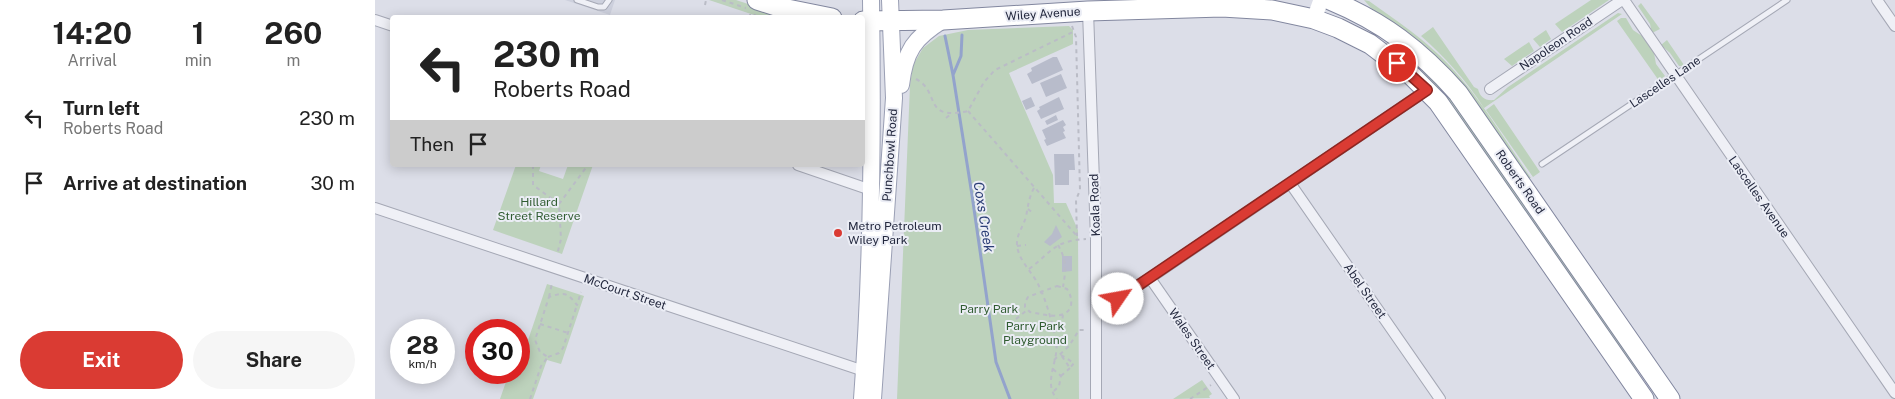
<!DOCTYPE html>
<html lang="en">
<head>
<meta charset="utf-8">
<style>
  :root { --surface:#fff; --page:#f6f6f6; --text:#222; --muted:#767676; --accent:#da3b33 }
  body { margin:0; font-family:"Public Sans",sans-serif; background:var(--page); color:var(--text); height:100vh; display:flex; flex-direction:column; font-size:19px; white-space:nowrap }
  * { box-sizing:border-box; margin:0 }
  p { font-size:16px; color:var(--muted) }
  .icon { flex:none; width:28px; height:28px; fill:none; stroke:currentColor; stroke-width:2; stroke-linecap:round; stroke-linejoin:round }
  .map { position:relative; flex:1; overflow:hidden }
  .details { display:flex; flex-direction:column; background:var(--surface); width:375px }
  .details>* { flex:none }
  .guide { position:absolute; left:15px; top:15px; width:475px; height:152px; border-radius:5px; box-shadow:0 2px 12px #0003; background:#fff; color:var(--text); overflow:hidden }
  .speed { position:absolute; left:15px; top:319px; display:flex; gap:10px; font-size:25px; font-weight:700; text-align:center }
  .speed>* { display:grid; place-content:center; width:65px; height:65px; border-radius:50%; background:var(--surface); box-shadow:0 2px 12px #0003; line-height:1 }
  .speed small { font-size:12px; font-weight:400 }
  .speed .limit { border:8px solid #d22; background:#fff; color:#111 }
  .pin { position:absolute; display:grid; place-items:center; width:42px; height:42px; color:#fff; margin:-21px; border:2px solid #fff; border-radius:50%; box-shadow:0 1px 5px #0007 }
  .me { position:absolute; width:55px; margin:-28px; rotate:57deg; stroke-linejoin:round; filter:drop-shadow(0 0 4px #0008) }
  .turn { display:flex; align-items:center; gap:18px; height:105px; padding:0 20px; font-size:22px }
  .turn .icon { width:65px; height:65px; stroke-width:2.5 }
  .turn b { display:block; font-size:35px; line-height:42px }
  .then { display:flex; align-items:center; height:48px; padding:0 20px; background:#0003; gap:10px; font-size:19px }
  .eta { display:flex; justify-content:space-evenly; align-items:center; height:85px; text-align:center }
  .eta b { font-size:30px; font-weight:700; line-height:35px }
  .action { display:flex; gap:10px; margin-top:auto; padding:10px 20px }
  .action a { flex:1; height:58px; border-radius:30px; background:var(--accent); color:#fff; font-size:20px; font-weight:700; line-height:58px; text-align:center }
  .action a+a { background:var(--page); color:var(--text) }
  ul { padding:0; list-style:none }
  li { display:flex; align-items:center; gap:15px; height:65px; padding:0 20px }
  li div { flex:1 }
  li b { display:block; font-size:19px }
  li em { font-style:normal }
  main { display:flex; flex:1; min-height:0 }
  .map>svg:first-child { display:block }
</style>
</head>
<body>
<main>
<section class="details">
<div class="eta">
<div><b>14:20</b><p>Arrival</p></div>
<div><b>1</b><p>min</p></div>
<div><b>260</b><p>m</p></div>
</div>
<ul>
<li><svg class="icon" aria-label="left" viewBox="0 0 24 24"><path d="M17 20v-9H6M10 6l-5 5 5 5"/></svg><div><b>Turn left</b><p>Roberts Road</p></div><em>230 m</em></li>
<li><svg class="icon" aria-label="arrive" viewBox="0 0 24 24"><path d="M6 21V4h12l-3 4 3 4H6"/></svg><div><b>Arrive at destination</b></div><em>30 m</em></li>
</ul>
<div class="action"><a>Exit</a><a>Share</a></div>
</section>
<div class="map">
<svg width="1520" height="399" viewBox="0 0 1520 399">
  <rect width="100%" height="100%" fill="#dcdee8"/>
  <path fill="#cdd0dd" d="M190,0h50l-5,15z"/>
  <path fill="#bdd2bc" d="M334,0h27l51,17h-27z
    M989,0l5,1c28,20 57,39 81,65 31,33 55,74 81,112h-3l-70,-99 -39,-37 -48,-34z
    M1216,0h18l-47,32 -7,-8z
    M1266,3l19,26 -8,4 -2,-9 -12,-18z
    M1243,13l4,1 -138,94c-18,-28 -39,-51 -63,-72l12,-9 41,60 4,2c2,8 7,12 16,11l14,-13z
    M1246,18h5l7,12 9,6 12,17 2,11 9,12 -8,6v-4l-40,-57z
    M694,26l4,4v14l-64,29 44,102 1,28h12l12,27 1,169h-182l13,-314 3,-20 10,-17 16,-12 29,-6z
    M1171,30l5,9 -11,8 -7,-8z
    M1292,40l17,25 -2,1h-3l-9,-13 -9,-8z
    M1154,42l5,9 -22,15 -8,-7z
    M1040,61l25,22 190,272 7,15 -2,2z
    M1119,104l46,68 -7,5 -47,-67z
    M141,165h25l-2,6 24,8 5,-14h25l-31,89 -69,-24z
    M172,284l37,12 -23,68 -14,-4 -14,39h-33l9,-26 10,-1v-22l5,2z
    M827,380l10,14 -3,2 1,2 -37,1z"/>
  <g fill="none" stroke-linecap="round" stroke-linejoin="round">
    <path stroke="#93a3cc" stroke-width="3" d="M570,36l8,39 19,120 24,167 14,37
      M578,75l8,-19 1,-21"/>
  </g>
  <path fill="#b8bccb" d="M678,57h4l6,13 -31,14 -5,-10 5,-3 -1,-3z
    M686,74l6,14 -21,9 -6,-14z
    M656,97l4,9 -9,4 -4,-9z
    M684,97l5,12 -23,10 -4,-8 3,-2 -1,-2z
    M681,115l2,5 -11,5 -2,-4z
    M688,120l3,5 -3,2 2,4 -2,1 3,6 -19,8 -3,-6 2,-1 -4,-9z
    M679,154h20l1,16h-6v15h-14z
    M681,225l6,12 -12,9 -6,-4 8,-8z
    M687,256h10v15l-10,1z"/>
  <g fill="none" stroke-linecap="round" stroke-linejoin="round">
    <defs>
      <path id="lane" d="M202,0l21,7h6l5,-7
        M1167,164l245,-164"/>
      <path id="street" d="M1249,0l271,393
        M1502,0l18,26
        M713,11l8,228v160
        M0,20l18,6
        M1115,89l132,-89
        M423,165l73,25
        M915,183l150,216
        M0,208l492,164
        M775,278l84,121
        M721,306l22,-7 32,-21 277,-188"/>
      <path id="primary" d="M526,85c4,-34 13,-47 42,-65
        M487,399c10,-133 11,-266 9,-399
        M498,399l21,-301 -4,-98"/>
      <path id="highway" d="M382,0l25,8 50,10
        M955,0c53,22 90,50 128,93l212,306
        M488,21l80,-1 145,-9 134,-4 50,3 42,9 24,9 32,16 42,32 26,26 206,297"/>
    </defs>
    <use href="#lane" stroke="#a5a8b5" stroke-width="7"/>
    <use href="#street" stroke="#a5a8b5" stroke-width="12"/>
    <use href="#primary" stroke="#9a9fb4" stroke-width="18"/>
    <use href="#highway" stroke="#82879f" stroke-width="21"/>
    <path stroke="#babcc6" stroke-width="2" stroke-dasharray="4 4" stroke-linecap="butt" d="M347,0l24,8
      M330,5l1,-5
      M380,14l-1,3 2,1
      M374,18l1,-3 4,2
      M697,26l4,11 4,153 -4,10 1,36
      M541,79c25,13 6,42 52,32l16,-29 11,-12 80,-39
      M593,111l108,124
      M571,118l5,-4
      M158,165v20l26,19 2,35 -4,16
      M659,188c-5,9 -6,18 -8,29 -3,10 -10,18 -9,29 2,15 16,27 22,40 8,17 13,36 17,54 4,20 -14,42 1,59
      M184,204l29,-39
      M653,209l6,5
      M683,245c9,16 8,24 5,42
      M642,246l9,-1
      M654,269c23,-17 24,-28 57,-30
      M682,286l10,3c3,5 5,9 4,16 -4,17 -29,9 -41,7l-5,-5v-5l3,-5 5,-2z
      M174,297l3,-14
      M641,319l11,-9
      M165,324l28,9
      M680,330l6,-2 2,-13
      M686,355l13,8 -4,5z
      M173,357l11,-4 4,-5 14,-43
      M679,360l15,-14 10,-16h6
      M678,369l8,7 -2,10 -6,6
      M686,376l9,-8
      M155,399l11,-33 7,-9 -8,-5 -5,-12 14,-43c15,-5 18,-5 28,8l4,-13
      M815,399l21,-14"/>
    <use href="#lane" stroke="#eff0f6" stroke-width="5"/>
    <use href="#street" stroke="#eff0f6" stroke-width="10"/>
    <path stroke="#fff" stroke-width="15" d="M939,19l7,-19"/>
    <use href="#primary" stroke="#fff" stroke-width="16"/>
    <use href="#highway" stroke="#fff" stroke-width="19"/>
  </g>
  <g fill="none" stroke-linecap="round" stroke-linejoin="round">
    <defs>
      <path id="route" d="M743,299l309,-209 -30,-27"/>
    </defs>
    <use href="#route" stroke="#8e2621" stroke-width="12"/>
    <use href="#route" stroke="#da3b33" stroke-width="9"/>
  </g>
  <circle fill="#da3b33" stroke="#ebedf5" stroke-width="2" cx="463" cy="233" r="5"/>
  <g text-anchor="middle" stroke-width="4" stroke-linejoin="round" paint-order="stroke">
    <g font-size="12" fill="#24293f" stroke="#ebedf5">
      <text transform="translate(668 14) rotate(-4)" y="4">Wiley Avenue</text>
      <text transform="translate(1181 44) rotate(-34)" y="4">Napoleon Road</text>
      <text transform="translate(1290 82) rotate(-34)" y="4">Lascelles Lane</text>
      <text transform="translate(515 155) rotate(-86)" y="4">Punchbowl Road</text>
      <text transform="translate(1145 182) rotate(55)" y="4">Roberts Road</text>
      <text transform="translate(1384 197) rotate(55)" y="4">Lascelles Avenue</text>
      <text transform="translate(720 205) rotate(-92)" y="4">Koala Road</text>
      <text transform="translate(990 291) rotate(55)" y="4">Abel Street</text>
      <text transform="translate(250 292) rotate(19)" y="4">McCourt Street</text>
      <text transform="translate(817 339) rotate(55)" y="4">Wales Street</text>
    </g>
    <g font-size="12" fill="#305c31" stroke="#ebedf5">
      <text x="164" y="206">Hillard<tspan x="164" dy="14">Street Reserve</tspan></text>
      <text x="614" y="313">Parry Park</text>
      <text x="660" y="330">Parry Park<tspan x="660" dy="14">Playground</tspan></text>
    </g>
    <g font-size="12" fill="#24293f" stroke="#ebedf5" text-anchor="start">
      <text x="473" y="230">Metro Petroleum<tspan x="473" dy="14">Wiley Park</tspan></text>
    </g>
    <g font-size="14" font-style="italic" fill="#2b3e76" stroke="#ebedf5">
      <text transform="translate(609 217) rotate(81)" y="5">Coxs Creek</text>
    </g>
  </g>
</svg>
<div class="speed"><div>28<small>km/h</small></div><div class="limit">30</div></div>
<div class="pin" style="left:1022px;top:63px;background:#d93025"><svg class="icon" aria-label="arrive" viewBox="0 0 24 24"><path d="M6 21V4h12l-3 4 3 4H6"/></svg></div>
<svg class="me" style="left:743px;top:299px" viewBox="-20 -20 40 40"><circle r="19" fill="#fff"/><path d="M0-13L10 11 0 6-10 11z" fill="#da3b33"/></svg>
<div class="guide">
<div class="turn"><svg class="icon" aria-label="left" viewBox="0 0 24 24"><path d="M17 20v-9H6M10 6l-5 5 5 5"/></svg><div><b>230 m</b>Roberts Road</div></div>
<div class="then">Then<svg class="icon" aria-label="arrive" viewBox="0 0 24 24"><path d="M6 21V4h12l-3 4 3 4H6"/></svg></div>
</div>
</div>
</main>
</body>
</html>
